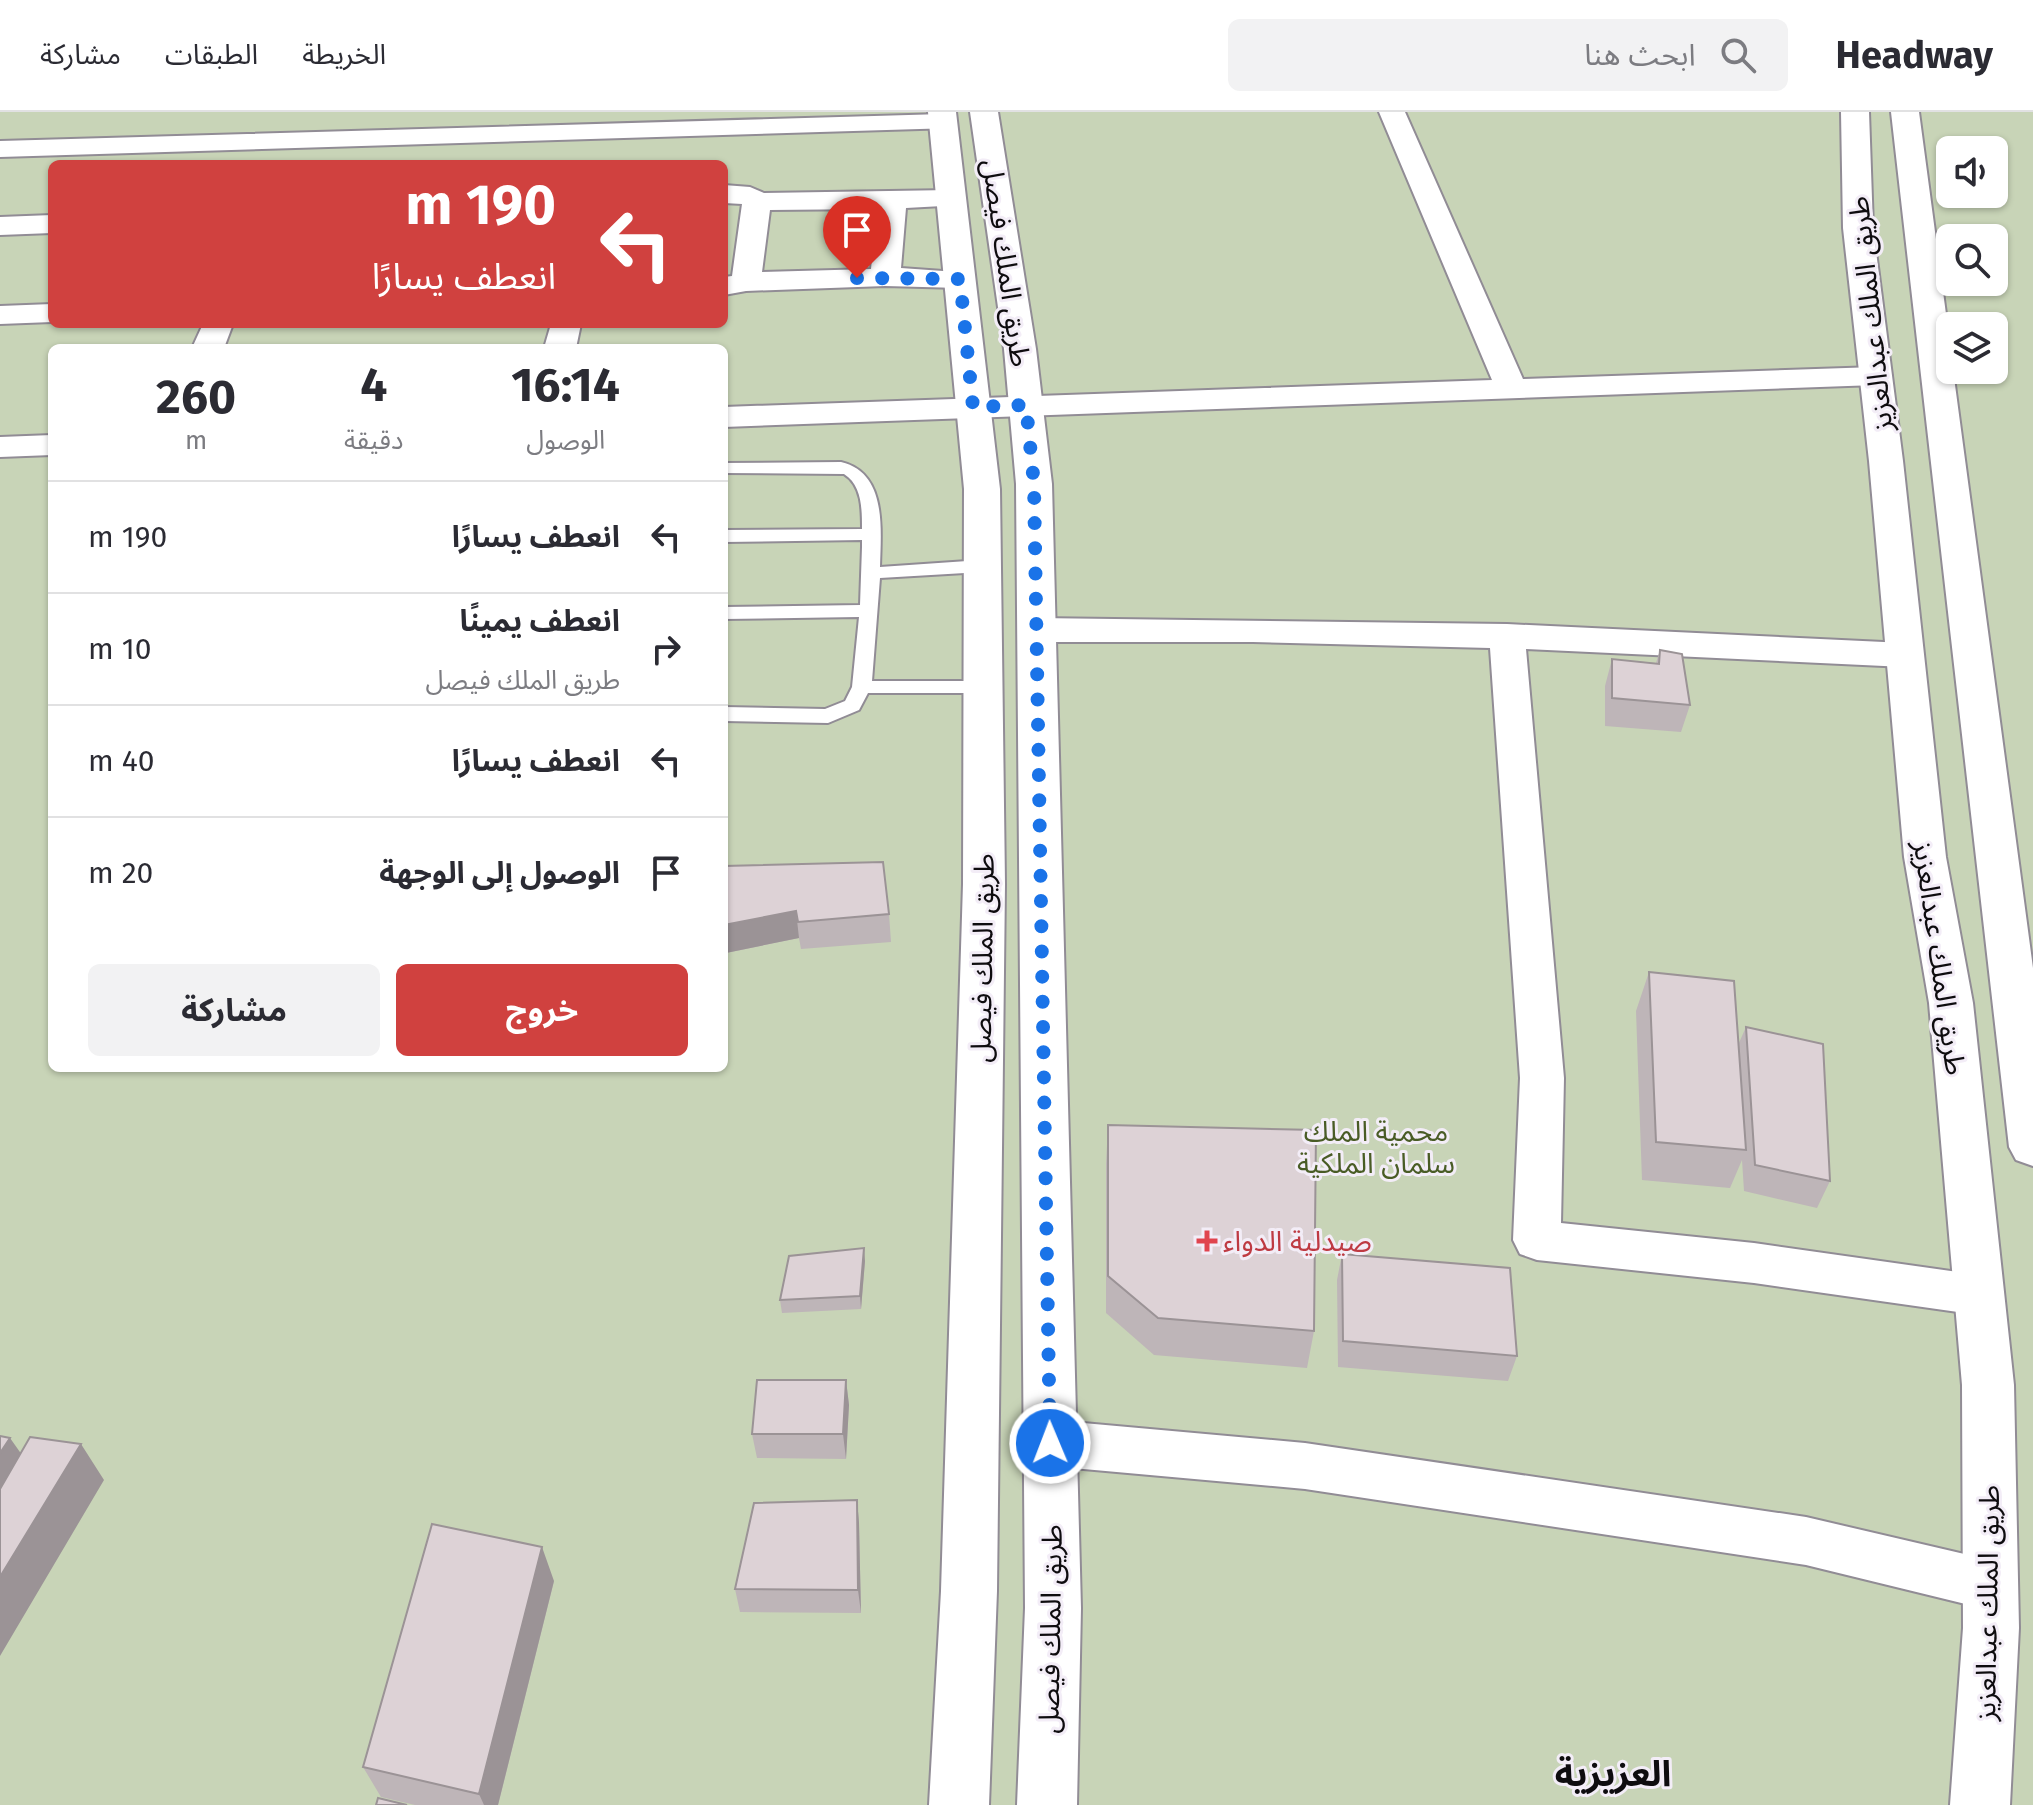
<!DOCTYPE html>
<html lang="ar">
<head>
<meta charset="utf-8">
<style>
  :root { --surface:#fff; --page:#f2f2f3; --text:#2b2b33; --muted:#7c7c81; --line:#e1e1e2; --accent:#d0413f }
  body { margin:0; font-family:"Fira Sans","Noto Sans Arabic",sans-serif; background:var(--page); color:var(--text); direction:rtl; height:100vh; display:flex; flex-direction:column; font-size:30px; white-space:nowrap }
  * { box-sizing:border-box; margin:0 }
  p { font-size:26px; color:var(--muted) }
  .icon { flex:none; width:44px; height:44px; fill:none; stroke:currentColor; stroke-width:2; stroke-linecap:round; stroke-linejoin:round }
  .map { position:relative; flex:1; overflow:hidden; direction:ltr }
  .panel { position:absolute; left:48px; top:232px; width:680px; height:728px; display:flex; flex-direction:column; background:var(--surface); border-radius:12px; box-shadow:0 2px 6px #0004; direction:rtl }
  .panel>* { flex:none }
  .guide { position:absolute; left:48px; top:48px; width:680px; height:168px; border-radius:12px; box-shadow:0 2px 6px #0004; direction:rtl; background:#d0413f; color:#fff; overflow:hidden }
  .buttons { position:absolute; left:1936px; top:24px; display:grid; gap:16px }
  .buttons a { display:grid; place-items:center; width:72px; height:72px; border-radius:12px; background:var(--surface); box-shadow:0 2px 6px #0004; font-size:40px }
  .pin { position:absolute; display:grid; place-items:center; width:68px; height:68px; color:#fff; margin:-82px -34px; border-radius:50% 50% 50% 0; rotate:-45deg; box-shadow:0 0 8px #0007 }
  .pin .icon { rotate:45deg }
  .me { position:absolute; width:88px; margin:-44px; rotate:359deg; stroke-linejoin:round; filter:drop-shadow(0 0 6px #0008) }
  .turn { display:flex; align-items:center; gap:28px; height:168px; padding:0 40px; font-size:36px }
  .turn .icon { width:104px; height:104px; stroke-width:2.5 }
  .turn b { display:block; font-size:56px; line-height:68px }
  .eta { display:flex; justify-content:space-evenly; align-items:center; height:136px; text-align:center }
  .eta b { font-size:48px; font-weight:700; line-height:56px }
  .action { display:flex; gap:16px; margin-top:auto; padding:16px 40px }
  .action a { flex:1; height:92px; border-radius:12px; background:var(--accent); color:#fff; font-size:32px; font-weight:700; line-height:92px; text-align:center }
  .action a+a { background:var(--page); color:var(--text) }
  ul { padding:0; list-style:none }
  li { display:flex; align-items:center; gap:24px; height:112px; padding:0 40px; border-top:2px solid var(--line) }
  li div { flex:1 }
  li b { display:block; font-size:30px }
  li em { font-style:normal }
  header { display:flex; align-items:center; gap:48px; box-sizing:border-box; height:112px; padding:0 40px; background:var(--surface); border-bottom:2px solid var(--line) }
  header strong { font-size:38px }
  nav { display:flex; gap:44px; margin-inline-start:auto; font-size:28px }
  .search { width:560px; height:72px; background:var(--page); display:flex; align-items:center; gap:20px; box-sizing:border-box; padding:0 28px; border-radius:12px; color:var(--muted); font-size:30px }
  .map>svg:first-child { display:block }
</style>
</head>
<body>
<header>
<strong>Headway</strong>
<div class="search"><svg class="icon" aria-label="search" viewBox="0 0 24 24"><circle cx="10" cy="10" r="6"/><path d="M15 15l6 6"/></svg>ابحث هنا</div>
<nav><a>الخريطة</a><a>الطبقات</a><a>مشاركة</a></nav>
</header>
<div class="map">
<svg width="2033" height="1693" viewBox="0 0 2033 1693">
  <rect width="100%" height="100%" fill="#f3edf7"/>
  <path fill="#c8d4b7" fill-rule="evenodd" d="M0,0h2033v1693h-2033zM1950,38h44v44h-44zM52,52h672v160h-672zM1950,126h44v44h-44zM1950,214h44v44h-44zM52,236h672v720h-672z"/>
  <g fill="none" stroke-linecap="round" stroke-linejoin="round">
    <defs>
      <path id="lane" d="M841,350c46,11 40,66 39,105l102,-7 9,6 -9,6 -102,6 -8,103h112l10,6 -10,6h-116l-9,17 -31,13 -104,-2v-14l101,2 20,-8 7,-14 7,-70 -135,2v-12l136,-2 2,-58v-7l-138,2v-12l138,-1c0,-20 0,-44 -18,-55l-120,-1v-10z"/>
      <path id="street" d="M1379,0h26l118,267 353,-12 11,2 5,7 -5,7 -11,2 -1152,42v-20l768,-27z
        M943,2l10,2 4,6 -4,6 -953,29v-16z
        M724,73l26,2 14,6 187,-3 10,3 4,6 -4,6 -55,3 -5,60 70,5 4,6 -4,6 -11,3 -75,-2 -139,5 -22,4v-18l8,-1 10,-72 -18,-1zM877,97l-6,60 -109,3 8,-62z
        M52,103v18l-52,2v-18z
        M52,192v18l-52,2v-18z
        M203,212h30l-9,24h-32z
        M551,212h30l-5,24h-32z
        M52,323v20l-52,2v-20z
        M1036,506l471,6 398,19 13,4 5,8 -5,8 -13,4 -379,-18 38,429 -3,145 193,20 225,32 17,6 7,14 -7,14 -17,6 -225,-32 -217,-23 -17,-6 -7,-14 7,-162 -30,-430 -237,-6h-217l-13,-4 -5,-8 5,-8z
        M1050,1308l255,23 501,74 184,43 19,7 8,18 -8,18 -19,7 -184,-45 -501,-76 -255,-23 -18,-7 -7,-16 7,-16z"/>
      <path id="secondary" d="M928,0h28l44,377 5,395 -8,707 -8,214h-60l12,-214 22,-707 1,-395z
        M970,0h28l38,237 16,135 29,1124 -4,197h-60l8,-197 -9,-1124 -12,-135z
        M1841,0h28l4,116 30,233 43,396 27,146 41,382 5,243 -9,177h-60l13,-177 -1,-243 -33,-382 -25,-146 -35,-396 -26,-233z
        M1891,0h28l31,232v26h3l80,598v198l-17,-6 -7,-13z"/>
    </defs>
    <use href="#lane" stroke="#918c95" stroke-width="4"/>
    <use href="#street" stroke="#918c95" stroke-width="4"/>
    <use href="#secondary" stroke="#918c95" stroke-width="4"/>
    <use href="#lane" fill="#fff" fill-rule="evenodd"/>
    <use href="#street" fill="#fff" fill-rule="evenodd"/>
    <use href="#secondary" fill="#fff" fill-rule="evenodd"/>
  </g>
  <path fill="#beb5b8" d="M1660,538l30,55 -9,27 -76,-6v-40l7,-27 44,4z
    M724,754l165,48 2,28 -90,7 -2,-11 -73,15z
    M1649,860l89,73 8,-18 84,154 -13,27 -73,-17 -2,-31 -12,28 -88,-8 -6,-169z
    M1108,1013l206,206 -7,37 -153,-13 -48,-42v-149z
    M1342,1142l175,102 -9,25 -170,-14 -1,-87z
    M865,1149l-4,48 -79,4 -2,-13z
    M846,1268l3,25 -3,54 -89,-1 -5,-24z
    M857,1388l2,23 2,90 -121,-1 -5,-23z
    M554,1469l-56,224h-83l-34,-8 -18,-30z"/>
  <path fill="#9b9396" d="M796,799l3,27 -73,15 -2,-14v-14z
    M864,1136l1,13 -4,48 -1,-13z
    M846,1268l3,25 -3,54 -3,-25z
    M10,1326l17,24 -27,43v-52z
    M81,1332l23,36 -104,176v-79z
    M857,1388l2,23 2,90 -3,-23z
    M542,1435l12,34 -56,224h-14l-5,-11z"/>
  <path fill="#ddd2d6" stroke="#9b9396" stroke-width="2" d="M1660,538l22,4 8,51 -78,-7v-39l47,5z
    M883,750l6,52 -91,8 -2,-11 -72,14v-59z
    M1649,860l85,9 12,169 -90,-8z
    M1746,915l77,17 7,137 -75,-16z
    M1108,1013l208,5 -2,201 -156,-13 -50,-42z
    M864,1136l-4,48 -80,4 9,-44z
    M1342,1142l168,14 7,88 -174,-15z
    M757,1268h89l-3,54h-91z
    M0,1324l10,2 -10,15z
    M30,1325l51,7 -81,133v-88z
    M857,1388l1,90 -123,-1 19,-86z
    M432,1412l110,23 -63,247 -116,-27z
    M378,1686l29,7h-31z"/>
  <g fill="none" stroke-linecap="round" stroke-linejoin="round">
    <path stroke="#1a73e8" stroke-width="14" stroke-dasharray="0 25.2" d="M857,166l103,1 13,128 53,-2 8,79 16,959"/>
  </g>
  <path fill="#e0444e" stroke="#f3edf7" stroke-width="3" d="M1203 1117h8v8h8v8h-8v8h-8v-8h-8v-8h8z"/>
  <g text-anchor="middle" stroke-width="6" stroke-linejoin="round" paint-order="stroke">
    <g font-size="28" fill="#0e0c0f" stroke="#f3edf7">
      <text transform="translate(1007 151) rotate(82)" y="10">طريق الملك فيصل</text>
      <text transform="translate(1870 202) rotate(-96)" y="10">طريق الملك عبدالعزيز</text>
      <text transform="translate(982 846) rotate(-89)" y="10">طريق الملك فيصل</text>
      <text transform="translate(1940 846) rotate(82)" y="10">طريق الملك عبدالعزيز</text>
      <text transform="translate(1987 1491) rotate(-89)" y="10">طريق الملك عبدالعزيز</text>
      <text transform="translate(1050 1517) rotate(-89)" y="10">طريق الملك فيصل</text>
    </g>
    <g font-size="28" fill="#495c25" stroke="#f3edf7">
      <text x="1376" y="1029">محمية الملك<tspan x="1376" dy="32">سلمان الملكية</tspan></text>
    </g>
    <g font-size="28" fill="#be3a42" stroke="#f3edf7" text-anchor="start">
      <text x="1223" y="1139">صيدلية الدواء</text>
    </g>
    <g font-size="36" font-weight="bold" fill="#0e0c0f" stroke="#f3edf7">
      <text x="1613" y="1674">العزيزية</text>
    </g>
  </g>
</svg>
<div class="buttons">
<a><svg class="icon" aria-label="sound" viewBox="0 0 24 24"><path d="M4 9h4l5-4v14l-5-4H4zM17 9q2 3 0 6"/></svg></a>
<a><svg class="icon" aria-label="search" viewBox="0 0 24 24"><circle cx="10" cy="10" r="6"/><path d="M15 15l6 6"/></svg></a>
<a><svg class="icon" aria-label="layers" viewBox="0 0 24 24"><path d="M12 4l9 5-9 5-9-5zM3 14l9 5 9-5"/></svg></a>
</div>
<div class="pin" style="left:857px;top:166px;background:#d93025"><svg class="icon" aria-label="arrive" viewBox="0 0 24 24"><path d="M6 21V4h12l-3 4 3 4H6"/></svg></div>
<svg class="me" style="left:1050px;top:1331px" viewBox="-20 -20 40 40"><circle r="17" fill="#1a73e8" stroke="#fff" stroke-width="3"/><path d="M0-11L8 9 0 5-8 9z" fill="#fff"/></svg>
<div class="guide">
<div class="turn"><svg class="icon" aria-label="left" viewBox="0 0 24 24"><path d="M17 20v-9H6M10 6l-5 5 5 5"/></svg><div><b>190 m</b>انعطف يسارًا</div></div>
</div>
<section class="panel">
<div class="eta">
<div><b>16:14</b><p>الوصول</p></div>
<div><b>4</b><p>دقيقة</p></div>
<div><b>260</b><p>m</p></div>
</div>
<ul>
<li><svg class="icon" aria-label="left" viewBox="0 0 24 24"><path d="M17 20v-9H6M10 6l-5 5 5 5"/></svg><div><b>انعطف يسارًا</b></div><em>190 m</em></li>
<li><svg class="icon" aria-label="right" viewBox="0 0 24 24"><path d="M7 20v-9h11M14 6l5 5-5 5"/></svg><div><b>انعطف يمينًا</b><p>طريق الملك فيصل</p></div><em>10 m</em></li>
<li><svg class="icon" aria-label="left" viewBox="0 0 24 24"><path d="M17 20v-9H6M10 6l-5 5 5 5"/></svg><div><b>انعطف يسارًا</b></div><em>40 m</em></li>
<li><svg class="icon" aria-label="arrive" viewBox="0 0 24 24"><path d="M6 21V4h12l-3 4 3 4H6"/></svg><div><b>الوصول إلى الوجهة</b></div><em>20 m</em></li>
</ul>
<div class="action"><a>خروج</a><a>مشاركة</a></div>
</section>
</div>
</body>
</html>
